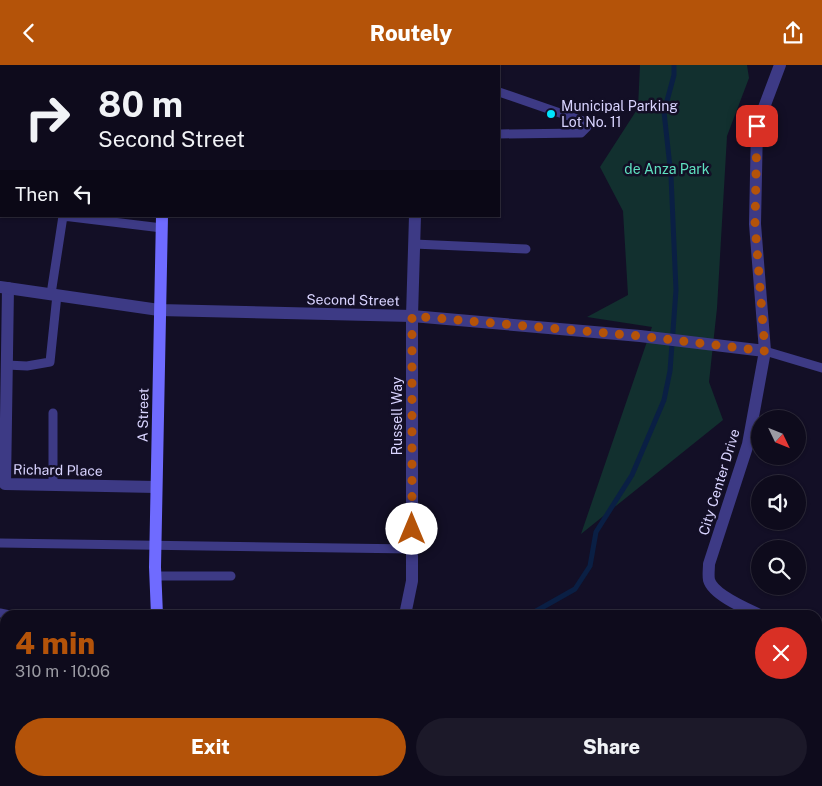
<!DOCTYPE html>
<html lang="en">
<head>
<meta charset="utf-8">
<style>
  :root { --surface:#0e0b1c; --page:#1c1929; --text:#f1f3f6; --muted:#9b9ba3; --line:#2e2b3b; --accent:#b45309 }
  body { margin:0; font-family:"Public Sans",sans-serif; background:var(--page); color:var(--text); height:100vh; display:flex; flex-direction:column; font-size:19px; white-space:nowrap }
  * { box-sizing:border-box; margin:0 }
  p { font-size:16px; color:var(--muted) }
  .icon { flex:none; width:28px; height:28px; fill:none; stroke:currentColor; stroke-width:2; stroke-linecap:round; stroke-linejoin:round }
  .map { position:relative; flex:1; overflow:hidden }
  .panel { position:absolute; left:0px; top:545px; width:822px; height:176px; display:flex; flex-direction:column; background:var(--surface); border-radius:15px 15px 0 0; box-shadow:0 1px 4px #0004,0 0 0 1px var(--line) }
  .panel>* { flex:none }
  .guide { position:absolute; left:0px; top:0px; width:500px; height:152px; box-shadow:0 1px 4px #0004,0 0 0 1px var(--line); background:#0e0b1c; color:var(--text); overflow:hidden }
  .needle { width:32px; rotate:133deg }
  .buttons { position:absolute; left:751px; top:345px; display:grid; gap:10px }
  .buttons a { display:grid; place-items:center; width:55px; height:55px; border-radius:50%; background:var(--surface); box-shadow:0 1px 4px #0004,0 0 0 1px var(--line); font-size:25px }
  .pin { position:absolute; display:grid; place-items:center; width:42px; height:42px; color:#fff; margin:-21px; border-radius:10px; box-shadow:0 2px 8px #0006 }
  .me { position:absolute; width:55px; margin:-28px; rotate:0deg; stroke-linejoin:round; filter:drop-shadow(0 0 4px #0008) }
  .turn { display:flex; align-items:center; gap:18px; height:105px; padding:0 15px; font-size:22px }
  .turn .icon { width:65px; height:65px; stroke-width:2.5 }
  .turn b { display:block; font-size:35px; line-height:42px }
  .then { display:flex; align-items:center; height:48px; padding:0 15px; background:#0003; gap:10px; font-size:19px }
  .round { display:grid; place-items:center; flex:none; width:52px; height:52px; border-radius:26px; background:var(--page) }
  .headline { display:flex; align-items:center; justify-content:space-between; height:85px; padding:0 15px }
  h1 { font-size:30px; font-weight:800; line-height:38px; color:var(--accent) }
  .cta { display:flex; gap:10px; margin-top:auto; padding:10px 15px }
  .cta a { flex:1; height:58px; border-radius:30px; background:var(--accent); color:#fff; font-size:20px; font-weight:800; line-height:58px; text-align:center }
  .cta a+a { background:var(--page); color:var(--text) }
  header { display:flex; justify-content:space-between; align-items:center; height:65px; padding:0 15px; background:var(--accent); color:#fff; font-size:22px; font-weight:800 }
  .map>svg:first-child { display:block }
</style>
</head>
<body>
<header><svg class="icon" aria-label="back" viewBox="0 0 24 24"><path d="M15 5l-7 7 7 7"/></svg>Routely<svg class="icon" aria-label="share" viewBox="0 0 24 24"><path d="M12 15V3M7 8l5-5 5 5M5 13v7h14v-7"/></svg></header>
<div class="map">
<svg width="822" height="721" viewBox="0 0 822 721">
  <rect width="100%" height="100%" fill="#130f26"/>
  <path fill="#12302f" d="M640,0h107l2,13 -22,58 -10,172 -8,74 14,38 -142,114 71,-207 -65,-10 41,-22 -5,-84 -23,-44 38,-59z
    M442,716h169l3,5h-172z"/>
  <path fill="#0a1f44" d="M482,716h50v5h-49z"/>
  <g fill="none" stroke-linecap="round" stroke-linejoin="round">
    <path stroke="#0a1f44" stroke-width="5" d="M529,550l46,-26 15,-23 6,-34 36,-57 32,-75 6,-29 6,-81 -5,-114 -7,-64 10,-37v-10
      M441,716l1,5
      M648,716l7,5"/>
    <path stroke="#2fb8b0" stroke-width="3" stroke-dasharray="2.5 4" stroke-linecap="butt" d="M545,716l5,5
      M475,721l1,-5"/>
    <path stroke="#3d3a85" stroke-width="9" d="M28,1v-1
      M0,8l1,1
      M499,27l84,29 4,6 -6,6 -82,1
      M0,82l1,1
      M414,179l112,5
      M51,229l12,-78 99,12
      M765,286l57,17
      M7,300l20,1 23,-4 7,-67
      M53,348v72
      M0,478l412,6
      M155,511h76
      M0,548l10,2
      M0,592l5,1"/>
    <path stroke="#3d3a85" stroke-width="12" d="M420,1v-1
      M8,223l-3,196 151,3
      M405,550l7,-34v-265l3,-100
      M760,550c-13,-6 -47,-20 -51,-35 -1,-5 0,-11 0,-16l39,-120 17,-93
      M818,568l4,1
      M372,716v5"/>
    <path stroke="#3d3a85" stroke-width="12" d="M0,222l159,23 253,6 228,20 125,15 -10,-127 2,-98 23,-61"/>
    <path stroke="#6f6bff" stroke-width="12" d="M166,1v-1
      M157,550l-2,-48 7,-351
      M157,721v-5"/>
  </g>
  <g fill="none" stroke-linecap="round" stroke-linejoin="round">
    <path stroke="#b45309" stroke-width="9" stroke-dasharray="0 16.2" d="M412,464v-213l228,20 125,15 -10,-127 2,-98"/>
  </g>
  <circle fill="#00e5ff" stroke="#130f26" stroke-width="2" cx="551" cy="49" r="5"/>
  <g text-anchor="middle" stroke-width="5" stroke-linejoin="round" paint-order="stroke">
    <g font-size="14" fill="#d9d4ff" stroke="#130f26" text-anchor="start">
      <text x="561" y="46">Municipal Parking<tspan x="561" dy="16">Lot No. 11</tspan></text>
    </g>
    <g font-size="14" fill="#5fe0c0" stroke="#130f26">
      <text x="667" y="109">de Anza Park</text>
    </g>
    <g font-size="14" fill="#d9d4ff" stroke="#130f26">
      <text transform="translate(353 235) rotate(1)" y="5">Second Street</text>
      <text transform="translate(143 350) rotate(-89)" y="5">A Street</text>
      <text transform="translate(397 351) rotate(-90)" y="5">Russell Way</text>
      <text transform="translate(58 405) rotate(1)" y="5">Richard Place</text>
      <text transform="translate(719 417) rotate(-73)" y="5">City Center Drive</text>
    </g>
  </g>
</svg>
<div class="buttons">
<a><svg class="needle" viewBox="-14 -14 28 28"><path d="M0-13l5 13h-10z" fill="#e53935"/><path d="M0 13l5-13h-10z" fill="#9b9ba3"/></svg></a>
<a><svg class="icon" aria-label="sound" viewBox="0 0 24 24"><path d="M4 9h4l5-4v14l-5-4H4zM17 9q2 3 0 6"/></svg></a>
<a><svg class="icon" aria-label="search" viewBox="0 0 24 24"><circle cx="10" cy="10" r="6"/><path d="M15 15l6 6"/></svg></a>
</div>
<div class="pin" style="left:757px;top:61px;background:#d93025"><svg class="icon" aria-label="arrive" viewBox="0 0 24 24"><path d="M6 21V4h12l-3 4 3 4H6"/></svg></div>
<svg class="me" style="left:412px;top:464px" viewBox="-20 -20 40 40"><circle r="19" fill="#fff"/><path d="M0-13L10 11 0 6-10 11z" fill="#b45309"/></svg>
<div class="guide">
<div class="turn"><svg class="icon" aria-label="right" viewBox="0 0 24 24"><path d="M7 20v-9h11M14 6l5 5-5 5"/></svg><div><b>80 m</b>Second Street</div></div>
<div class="then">Then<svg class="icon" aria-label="left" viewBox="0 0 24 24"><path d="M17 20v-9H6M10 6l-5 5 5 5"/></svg></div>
</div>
<section class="panel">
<div class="headline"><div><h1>4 min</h1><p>310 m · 10:06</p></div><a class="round" style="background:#d93025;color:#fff"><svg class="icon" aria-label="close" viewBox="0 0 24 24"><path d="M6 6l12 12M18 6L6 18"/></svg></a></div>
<div class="cta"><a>Exit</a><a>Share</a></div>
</section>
</div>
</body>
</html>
